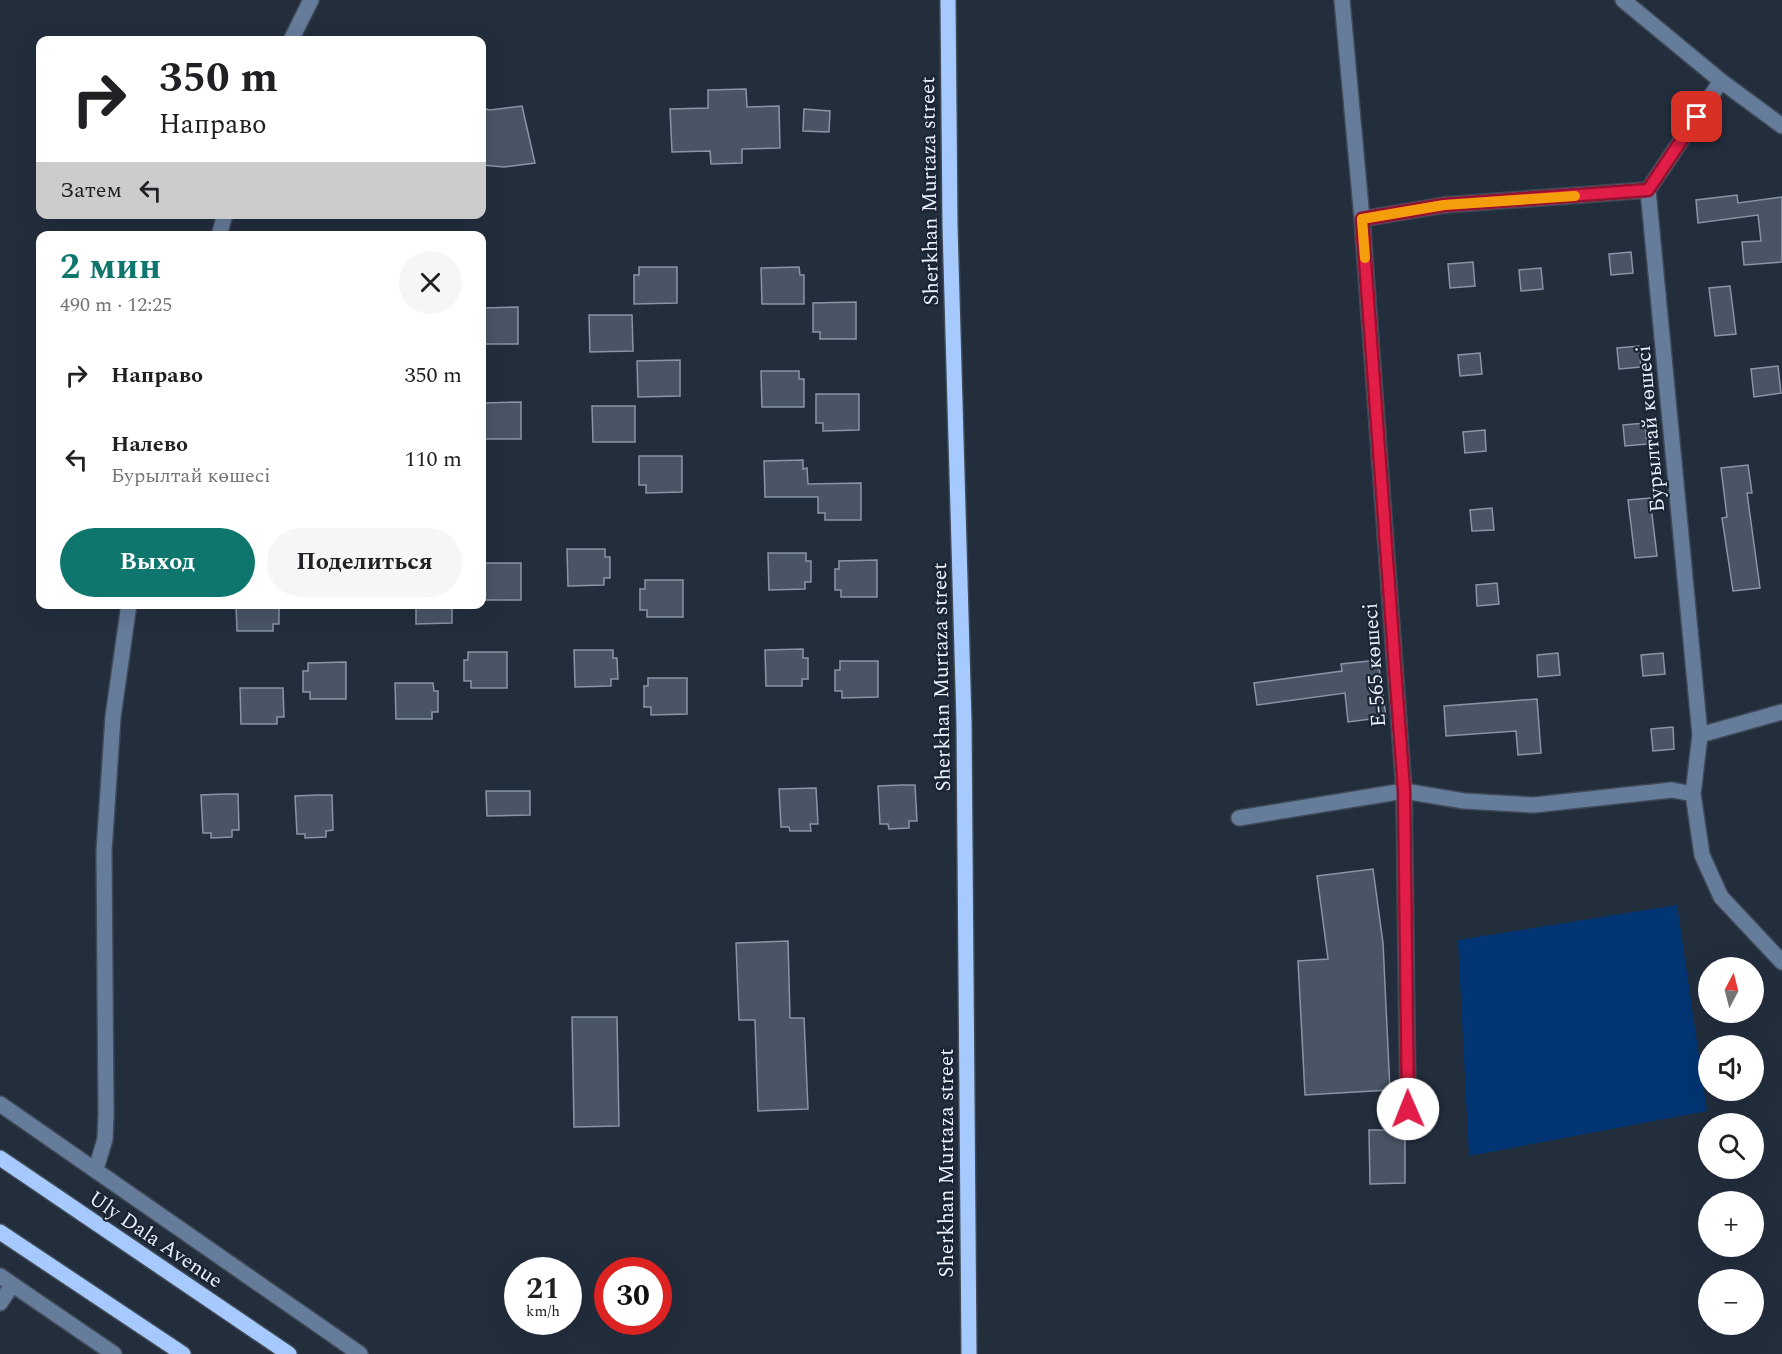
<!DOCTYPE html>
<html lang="ru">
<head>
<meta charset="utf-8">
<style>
  :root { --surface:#fff; --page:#f6f6f6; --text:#202124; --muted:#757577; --accent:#0f766e }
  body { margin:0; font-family:Spectral,serif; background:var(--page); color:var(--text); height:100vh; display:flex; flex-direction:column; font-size:22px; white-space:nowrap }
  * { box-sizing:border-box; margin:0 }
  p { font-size:20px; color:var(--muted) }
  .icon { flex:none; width:33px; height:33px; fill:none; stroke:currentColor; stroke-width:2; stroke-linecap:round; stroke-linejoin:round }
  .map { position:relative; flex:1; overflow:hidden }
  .drawer { position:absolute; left:36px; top:231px; width:450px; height:378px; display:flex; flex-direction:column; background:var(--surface); border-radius:12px; box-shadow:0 6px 24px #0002 }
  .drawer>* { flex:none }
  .hud { position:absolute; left:36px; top:36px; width:450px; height:183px; border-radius:12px; box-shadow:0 6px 24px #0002; background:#fff; color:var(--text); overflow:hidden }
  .needle { width:39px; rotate:7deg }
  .fabs { position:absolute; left:1698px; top:957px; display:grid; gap:12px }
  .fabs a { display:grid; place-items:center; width:66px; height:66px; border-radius:50%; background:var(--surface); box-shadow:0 6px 24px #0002; font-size:30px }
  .speed { position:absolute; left:504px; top:1257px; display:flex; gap:12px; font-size:30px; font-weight:700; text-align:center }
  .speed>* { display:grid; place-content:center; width:78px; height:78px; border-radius:50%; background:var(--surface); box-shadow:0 6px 24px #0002; line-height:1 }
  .speed small { font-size:15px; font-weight:400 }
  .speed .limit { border:9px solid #d22; background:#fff; color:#111 }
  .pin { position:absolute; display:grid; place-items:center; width:51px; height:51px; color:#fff; margin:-26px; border-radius:12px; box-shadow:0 3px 9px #0006 }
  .me { position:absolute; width:66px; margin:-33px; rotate:359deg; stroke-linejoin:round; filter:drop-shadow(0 0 4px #0008) }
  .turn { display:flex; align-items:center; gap:21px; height:126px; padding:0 24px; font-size:27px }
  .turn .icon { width:78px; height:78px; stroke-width:2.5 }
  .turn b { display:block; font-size:42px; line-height:51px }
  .then { display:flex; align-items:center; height:57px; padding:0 24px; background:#0003; gap:12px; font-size:22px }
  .round { display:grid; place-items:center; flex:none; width:63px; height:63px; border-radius:32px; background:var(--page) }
  .summary { display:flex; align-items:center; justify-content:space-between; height:102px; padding:0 24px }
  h1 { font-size:36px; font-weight:700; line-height:45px; color:var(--accent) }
  .action { display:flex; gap:12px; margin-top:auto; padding:12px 24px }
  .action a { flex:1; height:69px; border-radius:36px; background:var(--accent); color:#fff; font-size:24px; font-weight:700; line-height:69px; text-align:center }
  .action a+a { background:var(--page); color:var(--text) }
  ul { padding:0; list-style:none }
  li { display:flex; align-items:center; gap:18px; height:84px; padding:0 24px }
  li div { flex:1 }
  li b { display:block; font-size:22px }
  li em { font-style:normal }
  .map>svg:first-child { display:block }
</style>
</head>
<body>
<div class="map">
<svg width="1782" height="1354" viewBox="0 0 1782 1354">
  <rect width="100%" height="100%" fill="#232e3d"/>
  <path fill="#013573" d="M1677,905l30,206 -238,45 -11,-216z"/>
  <path fill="#495565" stroke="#8895a7" stroke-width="1.5" d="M746,89l1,18 32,-1 1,42 -38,1v14l-31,1 -1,-13 -38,1 -2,-43 38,-1v-18z
    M522,106l13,57 -31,4 -22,-2v-57l8,2z
    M804,109l26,2 -1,21 -26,-1z
    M1737,195l1,8 44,-6v65l-38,3 -2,-23 19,-1 -3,-26 -60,8 -2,-23z
    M1631,252l2,21 -22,2 -2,-21z
    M1473,262l2,24 -25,2 -2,-24z
    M639,267h38v36l-43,1v-29h5z
    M799,267l1,8h4v29h-42l-1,-36z
    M1541,268l2,21 -22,2 -2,-21z
    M1730,286l6,48 -21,2 -6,-48z
    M856,302v37h-36v-7h-7v-29z
    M518,307v37h-36v-36z
    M589,315h43l1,36 -43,1z
    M1639,346l2,21 -22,2 -2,-21z
    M1480,353l2,21 -22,2 -2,-21z
    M680,360v36l-42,1 -1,-36z
    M1778,366l3,27 -27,4 -3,-28z
    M761,371h38v8h5v28h-42z
    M816,394h43v36l-36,1v-8h-7z
    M521,402v37h-36v-7h-3l1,-29z
    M592,406h43v36h-42z
    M1645,423l2,21 -22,2 -2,-21z
    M1485,430l1,21 -21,2 -2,-21z
    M639,456h43v36l-36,1v-8h-7z
    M803,460v9l4,-1 1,16 53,-1v37h-36v-7h-7v-16h-53l-1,-36z
    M1748,465l4,28h-5l13,95 -27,3 -11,-73 5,-1 -6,-49z
    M1650,498l7,58 -22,2 -7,-58z
    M1492,508l2,22 -22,1 -2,-21z
    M567,549h38v8h5v21h-6v7l-36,1z
    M768,553h38v8h5v21h-6v7l-36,1z
    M877,560v37h-36v-7h-6v-21h4v-8z
    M482,563h39v37h-36v-7h-3z
    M645,580h38v37h-36v-7h-7v-21h5z
    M1497,583l2,21 -22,2 -1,-21z
    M236,604h43v20h-6v7h-36z
    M416,604h36v19l-36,1z
    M803,649v9h5v21h-6v7h-36l-1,-36z
    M574,650h39v8h4l1,21h-7v7l-36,1z
    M468,652h39v36h-36v-7h-7v-21h4z
    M1558,653l2,22 -22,2 -1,-22z
    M1663,653l2,21 -22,2 -2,-21z
    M1378,660l8,57 -38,5 -3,-29 -88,12 -3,-22 88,-12 -1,-7z
    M840,661h38v36l-36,1v-7h-7v-21h5z
    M346,662v37h-36v-7h-7v-21h5v-8z
    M648,678h39v36l-36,1v-8h-7v-21h4z
    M395,683h38l1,8h4v21h-6v7h-36z
    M240,688h43l1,29h-7v7h-36z
    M1537,699l4,54 -23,2 -2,-24 -70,5 -2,-30z
    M1673,727l1,22 -21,2 -2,-22z
    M902,785h13l2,36h-8v7l-20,1 -1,-5h-8l-2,-38z
    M816,788l2,36h-8l1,7h-21l-1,-4h-8l-2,-38z
    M486,791h44v24l-43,1z
    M224,794h14l1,36h-7v7l-21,1v-5h-8l-2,-38z
    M318,795h14l1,35 -7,1v6l-21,1v-4h-8l-2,-38z
    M1373,869l10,74 7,147 -85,5 -7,-134 30,-2 -11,-83z
    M788,941l2,77h14l4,91 -50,2 -3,-91h-16l-3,-77z
    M572,1017h45l2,109 -45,1z
    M1369,1130h36v53l-35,1z"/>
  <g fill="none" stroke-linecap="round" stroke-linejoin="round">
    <defs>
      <path id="minor" d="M1342,0l20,219 42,572 4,318
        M1623,0l98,81 61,45
        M291,40l20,-40
        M1362,219l82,-14 204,-15
        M219,236l6,-22
        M1700,735l82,-23
        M1693,794l7,-59 -52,-545 73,-109
        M1239,818l165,-27 60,10 70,4 138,-15 21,4 9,61 19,42 61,65
        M0,1104l360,250
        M96,1169l9,-30 1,-24 -2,-264 9,-134 16,-113
        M0,1276l114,78
        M0,1303l12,-18"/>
      <path id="major" d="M948,0l2,226 14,496 5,632
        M0,1158l289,196
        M0,1232l183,122"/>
    </defs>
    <use href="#minor" stroke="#3f4957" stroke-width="18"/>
    <use href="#major" stroke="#3f4957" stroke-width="18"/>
    <use href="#minor" stroke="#667c9b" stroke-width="15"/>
    <use href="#major" stroke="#a6cafe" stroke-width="15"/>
  </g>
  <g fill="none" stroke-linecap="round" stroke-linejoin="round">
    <defs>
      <path id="route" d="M1408,1109l-4,-319 -42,-571 82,-14 204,-15 49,-73"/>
    </defs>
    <use href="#route" stroke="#92132f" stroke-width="15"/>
    <use href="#route" stroke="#e11d48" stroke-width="10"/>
    <path stroke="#f59e0b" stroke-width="10" d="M1365,258l-3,-39 82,-14 131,-9"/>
  </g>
  <g text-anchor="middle" stroke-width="4.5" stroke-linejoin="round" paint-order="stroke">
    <g font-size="21" fill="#e9f0fa" stroke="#1a2433">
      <text transform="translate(929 191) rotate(-91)" y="7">Sherkhan Murtaza street</text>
      <text transform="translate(1650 429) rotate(-95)" y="7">Бурылтай көшесі</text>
      <text transform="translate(1374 665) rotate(-94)" y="7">Е-565 көшесі</text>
      <text transform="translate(941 677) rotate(-91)" y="7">Sherkhan Murtaza street</text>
      <text transform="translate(946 1163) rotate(-90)" y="7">Sherkhan Murtaza street</text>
      <text transform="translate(156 1239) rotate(34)" y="7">Uly Dala Avenue</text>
    </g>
  </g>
</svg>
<div class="fabs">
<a><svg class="needle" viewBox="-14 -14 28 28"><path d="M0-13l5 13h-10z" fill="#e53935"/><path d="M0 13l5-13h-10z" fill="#757577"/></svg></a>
<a><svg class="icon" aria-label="sound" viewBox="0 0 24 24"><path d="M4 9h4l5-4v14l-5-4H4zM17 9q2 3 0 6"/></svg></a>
<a><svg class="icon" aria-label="search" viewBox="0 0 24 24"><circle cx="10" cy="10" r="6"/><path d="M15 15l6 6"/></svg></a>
<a>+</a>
<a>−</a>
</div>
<div class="speed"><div>21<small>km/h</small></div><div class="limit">30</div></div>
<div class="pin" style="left:1697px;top:117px;background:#d93025"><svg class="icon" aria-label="arrive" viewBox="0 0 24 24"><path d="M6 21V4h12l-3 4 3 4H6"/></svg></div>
<svg class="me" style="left:1408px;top:1109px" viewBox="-20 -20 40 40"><circle r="19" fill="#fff"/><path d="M0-13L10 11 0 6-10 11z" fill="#e11d48"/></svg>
<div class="hud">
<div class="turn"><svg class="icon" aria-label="right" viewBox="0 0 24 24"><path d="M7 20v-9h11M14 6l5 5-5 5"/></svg><div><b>350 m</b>Направо</div></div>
<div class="then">Затем<svg class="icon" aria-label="left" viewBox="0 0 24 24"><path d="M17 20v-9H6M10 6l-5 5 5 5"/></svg></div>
</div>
<section class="drawer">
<div class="summary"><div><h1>2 мин</h1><p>490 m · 12:25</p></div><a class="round"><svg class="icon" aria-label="close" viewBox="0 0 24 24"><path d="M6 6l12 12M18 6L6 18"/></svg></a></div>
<ul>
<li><svg class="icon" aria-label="right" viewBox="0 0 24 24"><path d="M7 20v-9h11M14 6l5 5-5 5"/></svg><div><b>Направо</b></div><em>350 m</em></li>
<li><svg class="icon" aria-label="left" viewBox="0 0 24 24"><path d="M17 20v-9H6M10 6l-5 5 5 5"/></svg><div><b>Налево</b><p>Бурылтай көшесі</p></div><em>110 m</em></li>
</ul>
<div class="action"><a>Выход</a><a>Поделиться</a></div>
</section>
</div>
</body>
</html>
